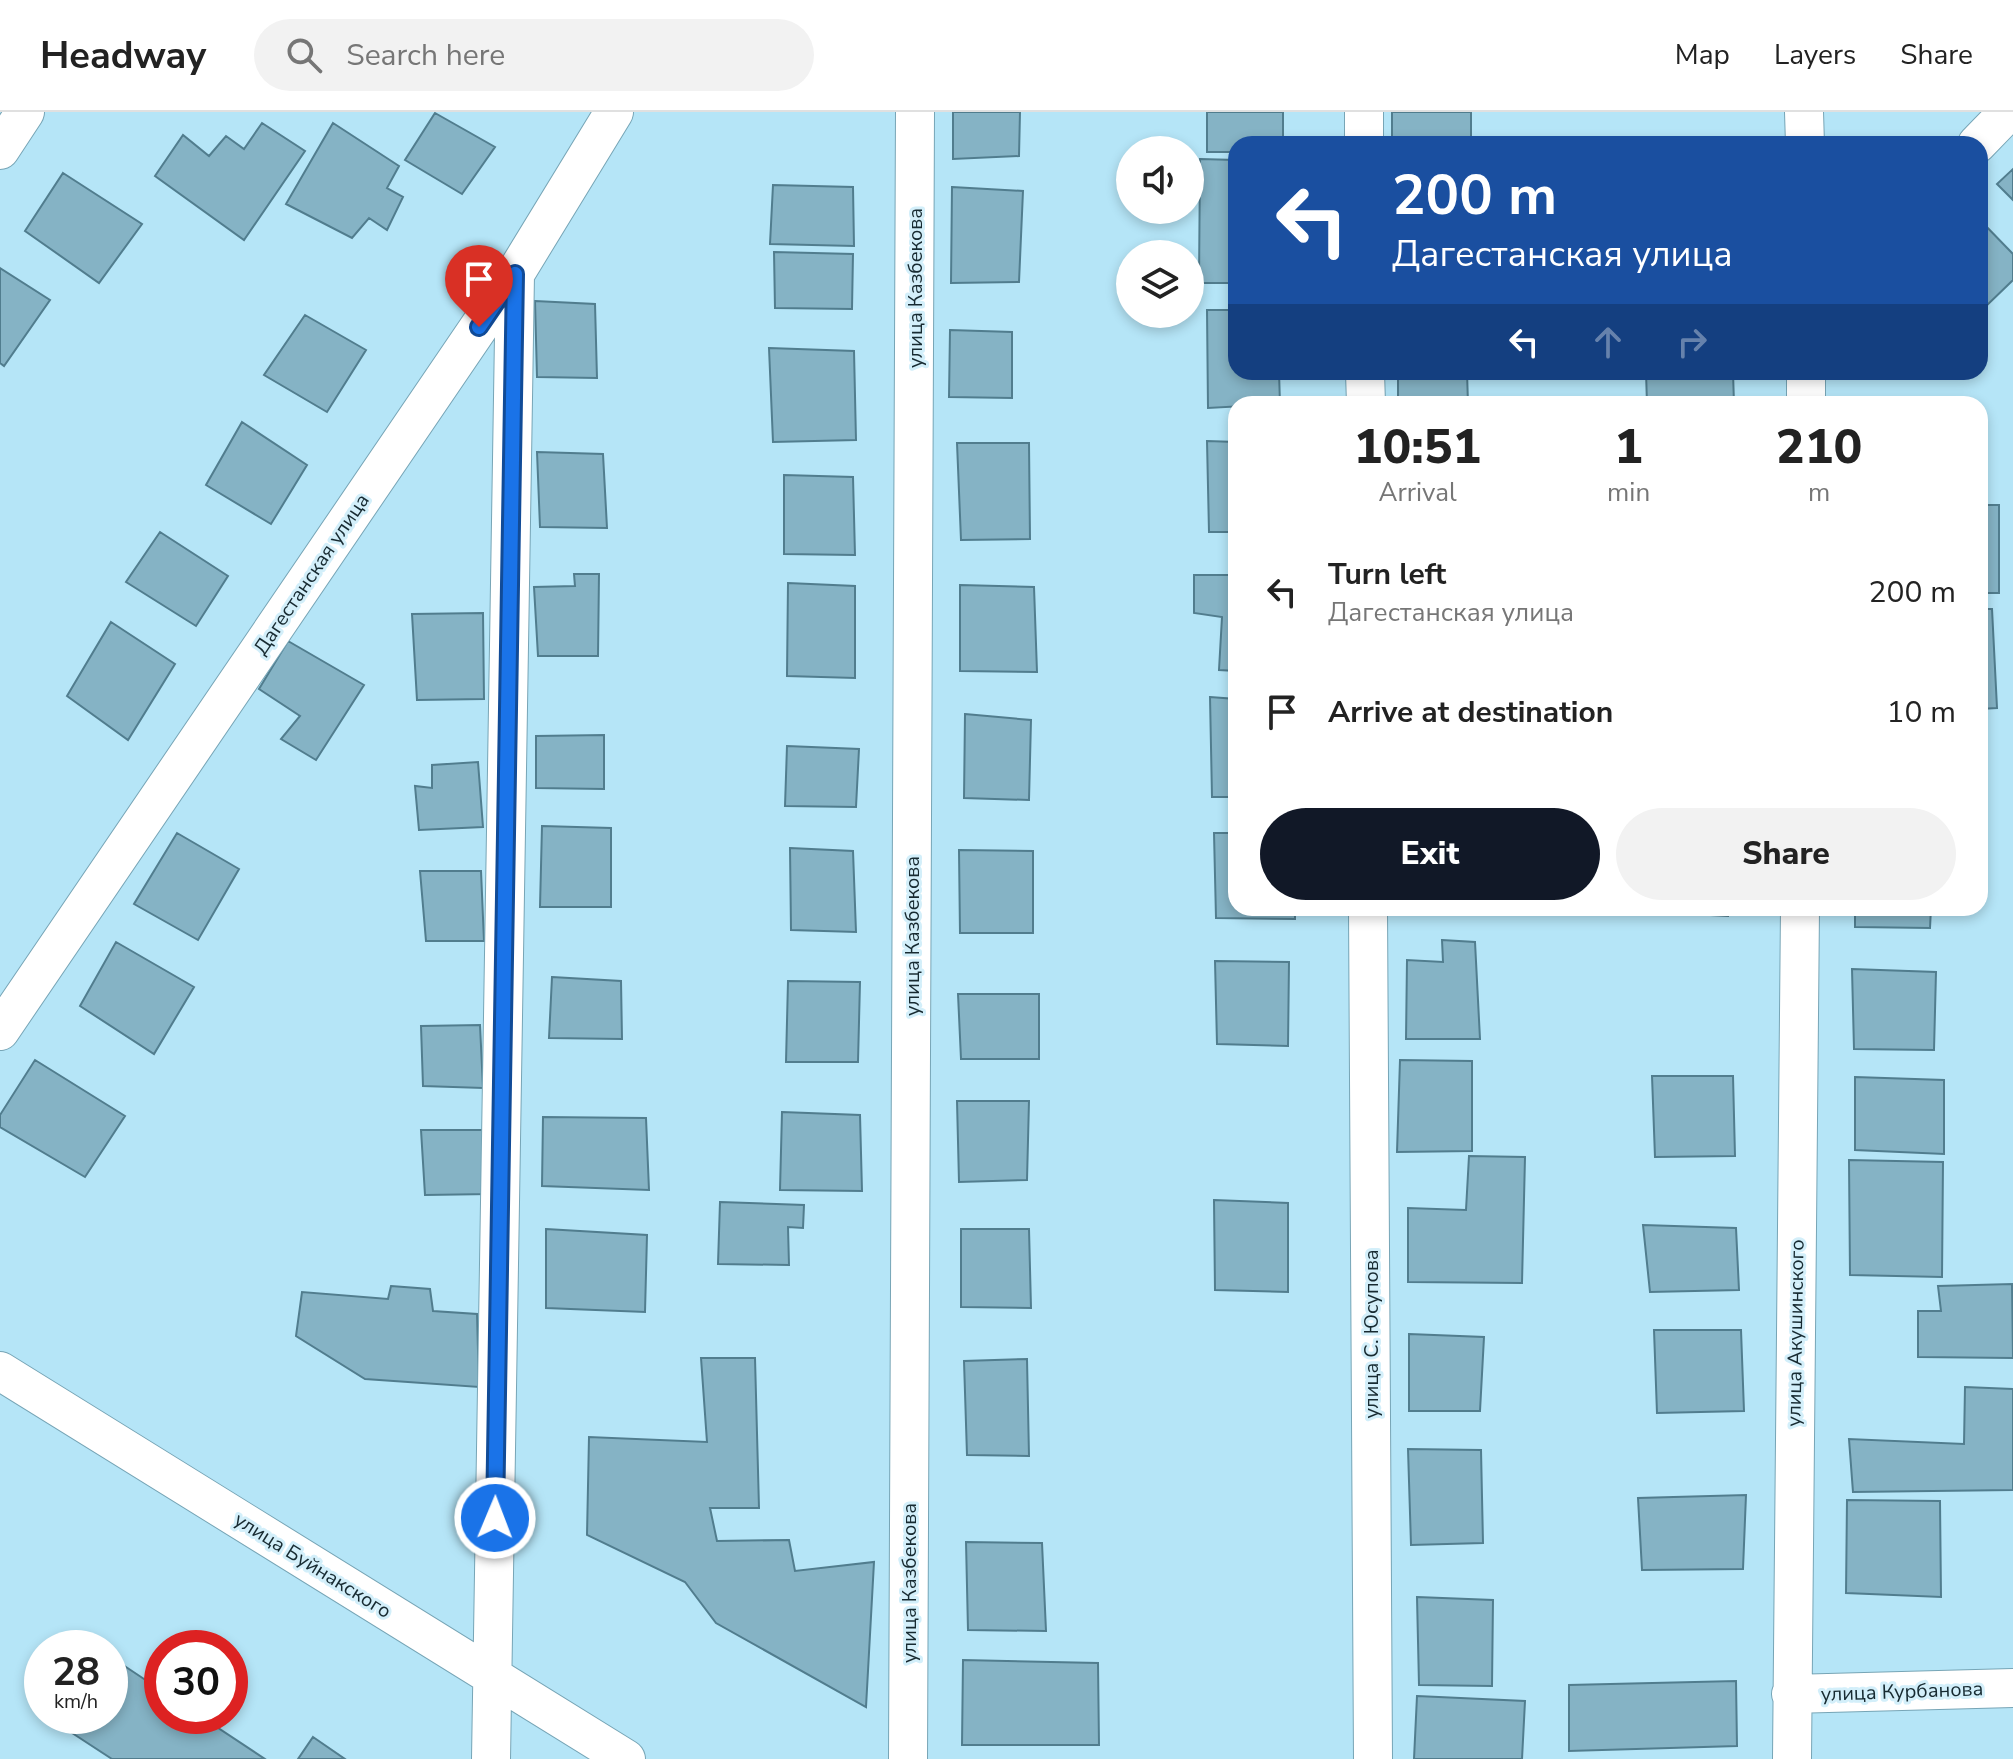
<!DOCTYPE html>
<html lang="en">
<head>
<meta charset="utf-8">
<style>
  :root { --surface:#fff; --page:#f2f2f2; --text:#222; --muted:#767676; --line:#e0e0e0; --accent:#111827 }
  body { margin:0; font-family:"Nunito Sans",sans-serif; background:var(--page); color:var(--text); height:100vh; display:flex; flex-direction:column; font-size:30px; white-space:nowrap }
  * { box-sizing:border-box; margin:0 }
  p { font-size:26px; color:var(--muted) }
  .icon { flex:none; width:44px; height:44px; fill:none; stroke:currentColor; stroke-width:2; stroke-linecap:round; stroke-linejoin:round }
  .map { position:relative; flex:1; overflow:hidden }
  .drawer { position:absolute; left:1228px; top:284px; width:760px; height:520px; display:flex; flex-direction:column; background:var(--surface); border-radius:24px; box-shadow:0 4px 12px #0003 }
  .drawer>* { flex:none }
  .banner { position:absolute; left:1228px; top:24px; width:760px; height:244px; border-radius:24px; box-shadow:0 4px 12px #0003; background:#1a4fa0; color:#fff; overflow:hidden }
  .controls { position:absolute; left:1116px; top:24px; display:grid; gap:16px }
  .controls a { display:grid; place-items:center; width:88px; height:88px; border-radius:50%; background:var(--surface); box-shadow:0 4px 12px #0003; font-size:40px }
  .speed { position:absolute; left:24px; top:1518px; display:flex; gap:16px; font-size:40px; font-weight:700; text-align:center }
  .speed>* { display:grid; place-content:center; width:104px; height:104px; border-radius:50%; background:var(--surface); box-shadow:0 4px 12px #0003; line-height:1 }
  .speed small { font-size:20px; font-weight:400 }
  .speed .limit { border:12px solid #d22; background:#fff; color:#111 }
  .pin { position:absolute; display:grid; place-items:center; width:68px; height:68px; color:#fff; margin:-82px -34px; border-radius:50% 50% 50% 0; rotate:-45deg; box-shadow:0 0 8px #0007 }
  .pin .icon { rotate:45deg }
  .me { position:absolute; width:88px; margin:-44px; rotate:1deg; stroke-linejoin:round; filter:drop-shadow(0 0 6px #0008) }
  .turn { display:flex; align-items:center; gap:28px; height:168px; padding:0 32px; font-size:36px }
  .turn .icon { width:104px; height:104px; stroke-width:2.5 }
  .turn b { display:block; font-size:56px; line-height:68px }
  .lanes { display:flex; align-items:center; height:76px; padding:0 32px; background:#0003; justify-content:center; gap:40px; direction:ltr }
  .lanes .off { opacity:.35 }
  .eta { display:flex; justify-content:space-evenly; align-items:center; height:136px; text-align:center }
  .eta b { font-size:48px; font-weight:800; line-height:56px }
  .primary-button { display:flex; gap:16px; margin-top:auto; padding:16px 32px }
  .primary-button a { flex:1; height:92px; border-radius:48px; background:var(--accent); color:#fff; font-size:32px; font-weight:800; line-height:92px; text-align:center }
  .primary-button a+a { background:var(--page); color:var(--text) }
  ul { padding:0; list-style:none }
  li { display:flex; align-items:center; gap:24px; height:120px; padding:0 32px }
  li div { flex:1 }
  li b { display:block; font-size:30px }
  li em { font-style:normal }
  header { display:flex; align-items:center; gap:48px; box-sizing:border-box; height:112px; padding:0 40px; background:var(--surface); border-bottom:2px solid var(--line) }
  header strong { font-size:38px }
  nav { display:flex; gap:44px; margin-inline-start:auto; font-size:28px }
  .search { width:560px; height:72px; background:var(--page); display:flex; align-items:center; gap:20px; box-sizing:border-box; padding:0 28px; border-radius:44px; color:var(--muted); font-size:30px }
  .map>svg:first-child { display:block }
</style>
</head>
<body>
<header>
<strong>Headway</strong>
<div class="search"><svg class="icon" aria-label="search" viewBox="0 0 24 24"><circle cx="10" cy="10" r="6"/><path d="M15 15l6 6"/></svg>Search here</div>
<nav><a>Map</a><a>Layers</a><a>Share</a></nav>
</header>
<div class="map">
<svg width="2013" height="1647" viewBox="0 0 2013 1647">
  <rect width="100%" height="100%" fill="#b5e5f7"/>
  <path fill="#85b3c5" stroke="#517d8e" stroke-width="2" d="M953,0h67l-1,44 -66,3z
    M1207,0h76v32h-47v8h-29z
    M1392,0h79v32h-79z
    M435,1l60,34 -33,47 -57,-34z
    M262,11l43,28 -61,89 -89,-64 28,-41 26,21 17,-20 18,13z
    M333,11l66,43 -12,22 16,9 -16,33 -18,-12 -17,20 -66,-34z
    M1200,47l36,1v123h-37z
    M2013,57v31l-16,-16z
    M63,61l79,51 -43,59 -74,-52z
    M773,73l80,2 1,59 -84,-2z
    M952,75l71,4 -4,91 -68,1z
    M1980,108l33,34v26l-33,32z
    M774,140l79,2 -1,55 -77,-1z
    M0,156l50,32 -46,66 -4,-3z
    M535,189l60,3 2,74 -60,-1z
    M1207,198h29v62h43l1,32 -72,4z
    M305,203l61,35 -39,62 -63,-37z
    M950,218l62,2v66l-63,-1z
    M769,236l85,3 2,89 -83,2z
    M1398,260h69l1,32 -70,-2z
    M1646,260h87l1,32h-87z
    M242,310l65,43 -36,59 -65,-39z
    M1207,329l29,1v90h-27z
    M957,331h72l1,96 -69,1z
    M537,340l66,2 4,74 -67,-1z
    M784,363l69,2 2,78 -71,-1z
    M1980,393h19v88h-19z
    M160,420l68,44 -32,50 -70,-44z
    M574,462h25l-1,82h-60l-4,-69 41,-1z
    M1194,463h42v96l-17,-1 3,-53 -28,-4z
    M788,471l67,3v92l-68,-2z
    M960,473l74,2 3,85 -77,-1z
    M1980,497h12l5,99 -17,1z
    M483,501l1,86 -67,1 -5,-86z
    M111,510l64,42 -47,76 -61,-44z
    M288,529l76,44 -48,75 -35,-21 19,-23 -41,-27z
    M1210,585l26,2v98h-24z
    M965,602l66,6 -2,80 -65,-2z
    M604,623v54l-68,-1v-52z
    M787,634l72,3 -3,58 -71,-1z
    M478,650l5,65 -64,3 -4,-44 17,2v-23z
    M542,714l69,2v79h-71z
    M177,721l62,36 -41,71 -64,-36z
    M1214,721h22v75h59v11l-79,-1z
    M790,736l63,3 3,81 -65,-2z
    M959,738l74,1v82h-73z
    M420,759h61l3,70h-58z
    M1673,796h55v8l-55,-3z
    M1855,796h76l-1,20 -75,-1z
    M1442,828l33,2 5,97h-74l1,-79 36,2z
    M116,830l78,45 -40,67 -74,-48z
    M1215,849l74,1 -1,84 -71,-2z
    M1852,857l84,3 -2,78 -80,-1z
    M552,865l69,4 1,58 -73,-1z
    M788,869l72,1 -2,80h-72z
    M958,882h81v65h-78z
    M480,913l3,63 -60,-2 -2,-60z
    M35,948l90,56 -40,61 -85,-50v-12z
    M1400,948l72,1v90l-75,1z
    M1652,964h81l2,80 -80,1z
    M1855,965l89,3v74l-89,-4z
    M957,989h72l-2,79 -68,2z
    M782,1000l78,3 2,76 -82,-1z
    M543,1005l103,1 3,72 -107,-4z
    M421,1018h67l2,64 -65,1z
    M1469,1044l56,1 -3,126 -114,-1v-74l58,2z
    M1849,1048l94,2 -1,115 -92,-2z
    M1214,1088l74,3v89l-73,-2z
    M720,1090l84,3 -1,23 -15,-1 1,38 -71,-1z
    M1643,1113l93,3 3,62 -89,2z
    M546,1117l101,6 -2,77 -99,-4z
    M961,1117h68l2,79 -70,-1z
    M2012,1172l1,74 -95,-1v-46h23l-3,-25z
    M391,1174l39,3 3,22 44,3 2,73 -114,-8 -69,-43 6,-44 86,7z
    M1654,1218h87l3,81 -87,2z
    M1409,1222l75,3 -4,74h-71z
    M701,1246h54l4,150h-49l7,33 72,-1 6,31 79,-9 -8,145 -150,-84 -31,-41 -98,-47 2,-98 118,5z
    M1027,1247l2,97 -62,-1 -3,-94z
    M1965,1275l48,2v101l-160,2 -4,-53 115,5z
    M1408,1337l73,1 2,93 -72,2z
    M1746,1383l-3,74 -101,1 -4,-72z
    M1847,1388l93,1 1,96 -95,-4z
    M966,1430l76,1 4,88 -78,-1z
    M1417,1485l76,3 -1,86 -73,-1z
    M111,1545l51,34v25h38l65,43h-153l-46,-30 8,-13h36z
    M963,1548l135,3 1,82h-137z
    M1736,1569l1,65 -168,5v-66z
    M1417,1584l108,5 -3,58h-108z
    M313,1625l32,22h-47z"/>
  <g fill="none" stroke-linecap="round" stroke-linejoin="round">
    <defs>
      <path id="street" d="M1364,0v32
        M1804,0l1,32
        M1977,32l31,-32
        M0,38l25,-38
        M1365,260l1,32
        M1806,292v-32
        M1368,796l5,851
        M0,919l515,-757 99,-162
        M0,1259l626,388
        M1791,1582l222,-6
        M491,1647l24,-1485
        M908,1647l7,-1647
        M1792,1647l8,-851"/>
    </defs>
    <use href="#street" stroke="#77a5b6" stroke-width="40"/>
    <use href="#street" stroke="#fff" stroke-width="38"/>
  </g>
  <g fill="none" stroke-linecap="round" stroke-linejoin="round">
    <defs>
      <path id="route" d="M479,215l36,-53 -20,1244"/>
    </defs>
    <use href="#route" stroke="#114b97" stroke-width="20"/>
    <use href="#route" stroke="#1a73e8" stroke-width="14"/>
  </g>
  <g text-anchor="middle" stroke-width="6" stroke-linejoin="round" paint-order="stroke">
    <g font-size="20" fill="#172a31" stroke="#d3effa">
      <text transform="translate(915 176) rotate(-90)" y="7">улица Казбекова</text>
      <text transform="translate(311 462) rotate(-56)" y="7">Дагестанская улица</text>
      <text transform="translate(912 824) rotate(-90)" y="7">улица Казбекова</text>
      <text transform="translate(1795 1221) rotate(-89)" y="7">улица Акушинского</text>
      <text transform="translate(1371 1222) rotate(-90)" y="7">улица С. Юсупова</text>
      <text transform="translate(313 1453) rotate(32)" y="7">улица Буйнакского</text>
      <text transform="translate(909 1471) rotate(-90)" y="7">улица Казбекова</text>
      <text transform="translate(1902 1579) rotate(-2)" y="7">улица Курбанова</text>
    </g>
  </g>
</svg>
<div class="controls">
<a><svg class="icon" aria-label="sound" viewBox="0 0 24 24"><path d="M4 9h4l5-4v14l-5-4H4zM17 9q2 3 0 6"/></svg></a>
<a><svg class="icon" aria-label="layers" viewBox="0 0 24 24"><path d="M12 4l9 5-9 5-9-5zM3 14l9 5 9-5"/></svg></a>
</div>
<div class="speed"><div>28<small>km/h</small></div><div class="limit">30</div></div>
<div class="pin" style="left:479px;top:215px;background:#d93025"><svg class="icon" aria-label="arrive" viewBox="0 0 24 24"><path d="M6 21V4h12l-3 4 3 4H6"/></svg></div>
<svg class="me" style="left:495px;top:1406px" viewBox="-20 -20 40 40"><circle r="17" fill="#1a73e8" stroke="#fff" stroke-width="3"/><path d="M0-11L8 9 0 5-8 9z" fill="#fff"/></svg>
<div class="banner">
<div class="turn"><svg class="icon" aria-label="left" viewBox="0 0 24 24"><path d="M17 20v-9H6M10 6l-5 5 5 5"/></svg><div><b>200 m</b>Дагестанская улица</div></div>
<div class="lanes"><svg class="icon" aria-label="left" viewBox="0 0 24 24"><path d="M17 20v-9H6M10 6l-5 5 5 5"/></svg><svg class="icon off" aria-label="ahead" viewBox="0 0 24 24"><path d="M12 20V5M6 11l6-6 6 6"/></svg><svg class="icon off" aria-label="right" viewBox="0 0 24 24"><path d="M7 20v-9h11M14 6l5 5-5 5"/></svg></div>
</div>
<section class="drawer">
<div class="eta">
<div><b>10:51</b><p>Arrival</p></div>
<div><b>1</b><p>min</p></div>
<div><b>210</b><p>m</p></div>
</div>
<ul>
<li><svg class="icon" aria-label="left" viewBox="0 0 24 24"><path d="M17 20v-9H6M10 6l-5 5 5 5"/></svg><div><b>Turn left</b><p>Дагестанская улица</p></div><em>200 m</em></li>
<li><svg class="icon" aria-label="arrive" viewBox="0 0 24 24"><path d="M6 21V4h12l-3 4 3 4H6"/></svg><div><b>Arrive at destination</b></div><em>10 m</em></li>
</ul>
<div class="primary-button"><a>Exit</a><a>Share</a></div>
</section>
</div>
</body>
</html>
